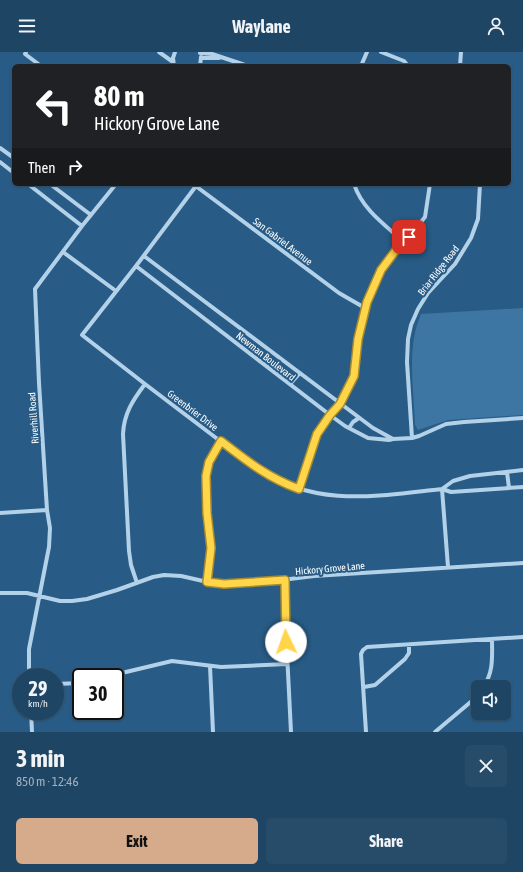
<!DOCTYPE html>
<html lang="en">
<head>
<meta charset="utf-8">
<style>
  :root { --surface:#1e4564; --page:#264c6a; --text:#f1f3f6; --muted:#a1b1bf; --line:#3c5d78; --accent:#d6ab8b }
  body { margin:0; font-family:"Asap Condensed",sans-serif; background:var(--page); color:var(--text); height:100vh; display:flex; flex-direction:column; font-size:15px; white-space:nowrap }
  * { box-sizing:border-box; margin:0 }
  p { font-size:13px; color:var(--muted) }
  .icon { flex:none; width:22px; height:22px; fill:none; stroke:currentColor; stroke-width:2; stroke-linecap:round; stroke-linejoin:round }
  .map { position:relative; height:680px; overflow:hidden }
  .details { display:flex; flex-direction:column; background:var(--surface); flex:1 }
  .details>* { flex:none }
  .guide { position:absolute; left:12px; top:12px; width:499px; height:122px; border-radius:6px; box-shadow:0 1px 3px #0004,0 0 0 1px var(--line); background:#202124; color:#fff; overflow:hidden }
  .buttons { position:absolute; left:471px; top:628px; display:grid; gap:8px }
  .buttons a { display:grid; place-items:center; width:40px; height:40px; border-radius:6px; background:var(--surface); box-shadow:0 1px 3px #0004,0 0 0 1px var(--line); font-size:20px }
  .speed { position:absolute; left:12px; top:616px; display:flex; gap:8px; font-size:20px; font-weight:700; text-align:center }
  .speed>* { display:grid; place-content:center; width:52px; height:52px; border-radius:50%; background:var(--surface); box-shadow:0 1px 3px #0004,0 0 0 1px var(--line); line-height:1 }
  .speed small { font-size:10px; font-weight:400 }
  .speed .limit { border:2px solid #111; border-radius:6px; background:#fff; color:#111 }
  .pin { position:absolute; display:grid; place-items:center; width:34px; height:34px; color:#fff; margin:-17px; border-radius:8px; box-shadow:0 2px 6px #0006 }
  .me { position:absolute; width:44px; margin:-22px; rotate:357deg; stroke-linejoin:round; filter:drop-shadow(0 0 3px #0008) }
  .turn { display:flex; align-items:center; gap:14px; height:84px; padding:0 16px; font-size:18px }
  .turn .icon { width:52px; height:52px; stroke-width:2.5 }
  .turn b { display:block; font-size:28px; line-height:34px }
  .then { display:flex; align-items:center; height:38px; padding:0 16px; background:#0003; gap:8px; font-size:15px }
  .round { display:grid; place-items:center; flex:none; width:42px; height:42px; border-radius:6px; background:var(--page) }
  .overview { display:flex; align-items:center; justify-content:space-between; height:68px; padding:0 16px }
  h1 { font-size:24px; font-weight:700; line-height:30px }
  .action { display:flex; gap:8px; margin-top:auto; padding:8px 16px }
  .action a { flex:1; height:46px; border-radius:6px; background:var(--accent); color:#111; font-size:16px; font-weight:700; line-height:46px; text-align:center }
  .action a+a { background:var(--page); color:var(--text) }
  header { display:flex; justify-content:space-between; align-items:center; height:52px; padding:0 16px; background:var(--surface); font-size:18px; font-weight:700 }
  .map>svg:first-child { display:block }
</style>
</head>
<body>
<header><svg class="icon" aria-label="menu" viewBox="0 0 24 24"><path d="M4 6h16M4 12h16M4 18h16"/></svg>Waylane<svg class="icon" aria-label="person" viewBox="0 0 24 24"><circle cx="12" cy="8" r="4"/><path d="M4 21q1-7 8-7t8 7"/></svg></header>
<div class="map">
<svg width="523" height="680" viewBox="0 0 523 680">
  <rect width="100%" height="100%" fill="#285c86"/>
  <path fill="#3d76a2" d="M523,256v107l-75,5 -30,10 -3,-5c-1,-37 -9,-76 6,-111z"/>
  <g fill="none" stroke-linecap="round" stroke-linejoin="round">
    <path stroke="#b3d1e8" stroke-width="4" d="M26,0l-1,2 16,12
      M159,0l14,10
      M381,0l23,9 4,5
      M200,1l12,1 36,12
      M202,6h17
      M174,14l-1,-8 2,-6
      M200,14l1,-9
      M361,14l6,-14
      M460,14l1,-14
      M0,96l14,10
      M0,110l14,11
      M28,132l54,42
      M50,132l41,31
      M193,132l146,109 26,15
      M354,132c8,25 31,41 50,58
      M196,134l-60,80 -54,69 63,49 112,85c60,39 119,27 185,20l9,3 72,-5
      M63,200l53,39
      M144,204l229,172 20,11
      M136,214l194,149 15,11 23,12 21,2 4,-1 19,-1 7,-2 27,-12 18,-2 59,-4
      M290,332l10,-11
      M349,376l4,-6 6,-4
      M412,386l-5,-76 1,-23 3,-14 7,-16 10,-16 27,-29 16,-26 7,-19 2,-35
      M507,420l2,16
      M299,437l18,-55 13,-19 10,-11 14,-28 4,-37 9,-37 14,-32 15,-20 13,-13 16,-20 5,-33
      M442,437l11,-8 17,-5 53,-6
      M442,437l6,78
      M0,461l47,-3
      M285,528v33l6,119
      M207,530l4,-34 -4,-35 -1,-37 3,-14 12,-21
      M137,531l-6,-18 -2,-14 -6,-117c1,-21 10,-34 22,-50
      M0,541h27l33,8h12l15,-2 30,-9 36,-13 11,-2 17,1 31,7 12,1 50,-3 40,-5 209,-13
      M210,614l3,66
      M119,621l4,27
      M29,625v-28l20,-102 1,-19 -3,-18 -8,-127 -4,-94 47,-63 34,-42
      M105,625l67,-16 49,6 66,-3
      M55,632l26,-1
      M364,635l11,-2 30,-26 4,-6v-8
      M483,635c11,-14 9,-32 9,-48
      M31,659l1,21
      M366,680l-5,-78 2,-4 4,-3 156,-10
      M435,680l38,-32 5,-6"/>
  </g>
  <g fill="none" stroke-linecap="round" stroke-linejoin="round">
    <defs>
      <path id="route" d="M286,590l-1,-62 -61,4 -17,-2 4,-34 -4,-35 -1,-37 3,-14 12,-21c26,20 47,37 78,48l18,-55 13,-19 10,-11 14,-28 4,-37 9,-37 14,-32 15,-20 13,-13"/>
    </defs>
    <use href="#route" stroke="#a68a30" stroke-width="10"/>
    <use href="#route" stroke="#ffd54a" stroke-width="7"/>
  </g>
  <g text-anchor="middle" stroke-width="4" stroke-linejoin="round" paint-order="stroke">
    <g font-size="10" fill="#fff" stroke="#285c86">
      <text transform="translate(283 189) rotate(37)" y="4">San Gabriel Avenue</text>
      <text transform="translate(438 218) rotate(-52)" y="4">Briar Ridge Road</text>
      <text transform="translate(266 304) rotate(38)" y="4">Newman Boulevard</text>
      <text transform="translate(193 358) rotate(37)" y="4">Greenbrier Drive</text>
      <text transform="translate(33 366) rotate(-94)" y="4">Riverhill Road</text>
      <text transform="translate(330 516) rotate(-5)" y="4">Hickory Grove Lane</text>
    </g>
  </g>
</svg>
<div class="buttons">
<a><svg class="icon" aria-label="sound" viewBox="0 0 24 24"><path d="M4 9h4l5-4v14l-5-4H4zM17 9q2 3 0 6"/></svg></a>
</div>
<div class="speed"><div>29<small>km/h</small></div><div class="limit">30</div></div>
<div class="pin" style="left:409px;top:185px;background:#d93025"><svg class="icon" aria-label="arrive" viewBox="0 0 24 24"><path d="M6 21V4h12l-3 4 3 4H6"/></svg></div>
<svg class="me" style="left:286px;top:590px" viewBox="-20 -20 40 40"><circle r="19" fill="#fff"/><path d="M0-13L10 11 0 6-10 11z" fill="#ffd54a"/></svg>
<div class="guide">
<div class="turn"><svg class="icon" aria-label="left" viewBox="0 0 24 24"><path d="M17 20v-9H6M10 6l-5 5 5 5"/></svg><div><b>80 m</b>Hickory Grove Lane</div></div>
<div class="then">Then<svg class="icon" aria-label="right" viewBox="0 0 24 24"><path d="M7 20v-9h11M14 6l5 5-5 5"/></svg></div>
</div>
</div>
<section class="details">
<div class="overview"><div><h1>3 min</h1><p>850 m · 12:46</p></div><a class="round"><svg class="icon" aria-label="close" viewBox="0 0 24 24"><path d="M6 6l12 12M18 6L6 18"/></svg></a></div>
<div class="action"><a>Exit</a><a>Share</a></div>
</section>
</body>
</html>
